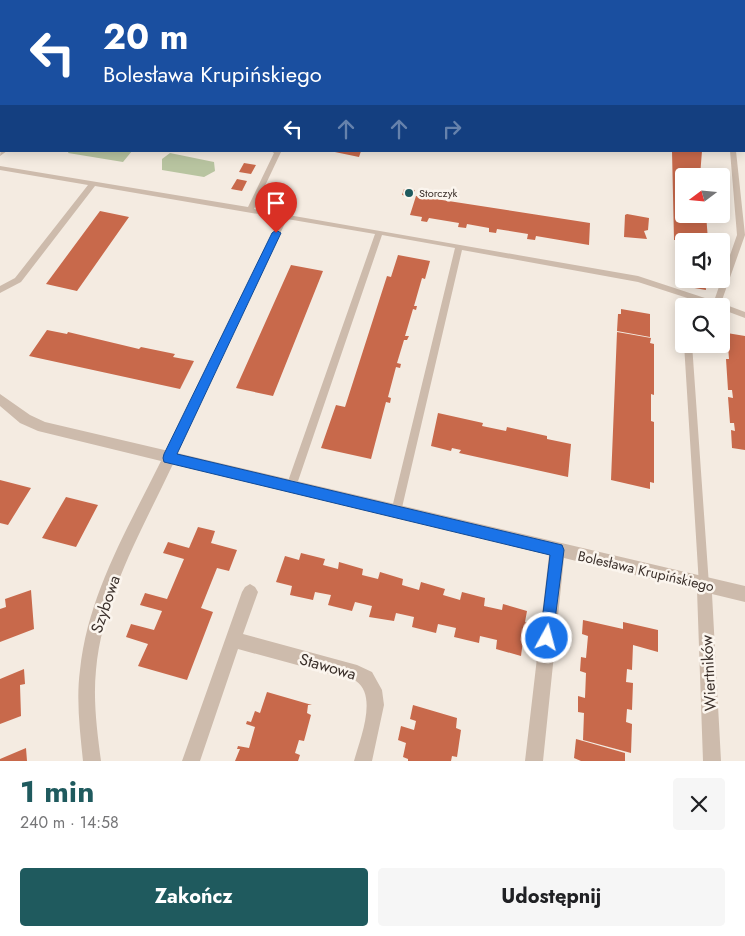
<!DOCTYPE html>
<html lang="pl">
<head>
<meta charset="utf-8">
<style>
  :root { --surface:#fff; --page:#f6f6f6; --text:#202124; --muted:#757577; --accent:#1f5a5e }
  body { margin:0; font-family:Jost,sans-serif; background:var(--page); color:var(--text); height:100vh; display:flex; flex-direction:column; font-size:19px; white-space:nowrap }
  * { box-sizing:border-box; margin:0 }
  p { font-size:16px; color:var(--muted) }
  .icon { flex:none; width:28px; height:28px; fill:none; stroke:currentColor; stroke-width:2; stroke-linecap:round; stroke-linejoin:round }
  .map { position:relative; height:761px; overflow:hidden }
  .side { display:flex; flex-direction:column; background:var(--surface); flex:1 }
  .side>* { flex:none }
  .guide { position:absolute; left:0px; top:0px; width:745px; height:152px; box-shadow:0 2px 12px #0003; background:#1a4fa0; color:#fff; overflow:hidden }
  .needle { width:32px; rotate:254deg }
  .buttons { position:absolute; left:675px; top:168px; display:grid; gap:10px }
  .buttons a { display:grid; place-items:center; width:55px; height:55px; border-radius:5px; background:var(--surface); box-shadow:0 2px 12px #0003; font-size:25px }
  .pin { position:absolute; display:grid; place-items:center; width:42px; height:42px; color:#fff; margin:-51px -21px; border-radius:50% 50% 50% 0; rotate:-45deg; box-shadow:0 0 5px #0007 }
  .pin .icon { rotate:45deg }
  .me { position:absolute; width:55px; margin:-28px; rotate:7deg; stroke-linejoin:round; filter:drop-shadow(0 0 4px #0008) }
  .turn { display:flex; align-items:center; gap:18px; height:105px; padding:0 20px; font-size:22px }
  .turn .icon { width:65px; height:65px; stroke-width:2.5 }
  .turn b { display:block; font-size:35px; line-height:42px }
  .lanes { display:flex; align-items:center; height:48px; padding:0 20px; background:#0003; justify-content:center; gap:25px; direction:ltr }
  .lanes .off { opacity:.35 }
  .round { display:grid; place-items:center; flex:none; width:52px; height:52px; border-radius:5px; background:var(--page) }
  .overview { display:flex; align-items:center; justify-content:space-between; height:85px; padding:0 20px }
  h1 { font-size:30px; font-weight:700; line-height:38px; color:var(--accent) }
  .cta { display:flex; gap:10px; margin-top:auto; padding:10px 20px }
  .cta a { flex:1; height:58px; border-radius:5px; background:var(--accent); color:#fff; font-size:20px; font-weight:700; line-height:58px; text-align:center }
  .cta a+a { background:var(--page); color:var(--text) }
  .map>svg:first-child { display:block }
</style>
</head>
<body>
<div class="map">
<svg width="745" height="761" viewBox="0 0 745 761">
  <rect width="100%" height="100%" fill="#f4ebe1"/>
  <path fill="#b8c4a0" d="M69,151h63l-9,11 -55,-9z
    M170,153l44,9 1,9 -11,6 -42,-7v-11z"/>
  <g fill="none" stroke-linecap="round" stroke-linejoin="round">
    <path fill="#7fb0b2" fill-rule="evenodd" d="M46,0h4l-1,1h-4z
      M0,47h1v3h-1z"/>
  </g>
  <path fill="#c8694b" d="M330,151h31l-2,6z
    M672,151h30l-2,25h-16v38h22l2,26 -3,-1v2l-31,-1z
    M244,163l12,2 -5,9 -12,-2z
    M237,179l10,2 -5,10 -11,-2z
    M404,189l11,1 -2,7 -11,-2z
    M416,196l174,27 -1,22 -53,-9 -1,4 -8,-1 1,-5 -31,-5 -1,4 -7,-1v-4l-22,-4 -1,4 -8,-1 1,-4 -30,-5 -2,4 -6,-1 1,-4 -12,-2z
    M100,211l29,6 -52,74 -31,-7z
    M627,214l22,4 -1,12 -4,1 3,8 -23,-2 1,-22z
    M398,255l32,6 -5,18 -3,-1 -8,28h3l-1,4 -3,-1 -8,27h4l-2,4h-3l-7,23 4,1 -1,4 -4,-1 -8,30 3,1 -1,5 -4,-1 -15,57 -50,-11 15,-43 9,2 42,-131 4,1z
    M291,265l32,6 -50,125 -37,-8z
    M682,279h23l1,11 -23,-4z
    M621,309l29,5v23l-33,-6 1,-17h3z
    M47,330l20,4 1,-2 71,17 2,-2 34,7 -2,3 21,4 -14,28 -151,-33z
    M617,332l34,6 -1,5 4,1v51l-3,-1v27l3,1v61l-4,-1v7l-39,-9z
    M727,333l18,3v114l-13,-2 -1,-18 4,1 -1,-8h-4l-2,-26 5,1 -1,-8h-4l-2,-31h3z
    M438,413l45,10 -1,3 24,5 1,-4 40,9v3l24,5 -3,33 -109,-24 2,-3 -9,-2 -1,3 -20,-5z
    M0,480l31,8 -23,37 -8,-2z
    M66,497l32,8 -22,42 -34,-9z
    M198,527l17,4 -4,12 26,7 -8,21 -12,-3 -16,40 12,4 -26,68 -49,-14 10,-22 -22,-7 5,-13 23,6 8,-19 -22,-6 5,-12 22,6 17,-40 -21,-6 5,-11 21,6z
    M301,553l24,6 -2,6 15,4 1,-7 24,7 -1,6 16,4 2,-7 23,7 -1,6 17,5 2,-8 24,7 -2,6 17,5 2,-8 23,6 -1,8 18,4 1,-6 24,7 -2,11 4,1 -1,11 -4,-1 -3,23 -25,-7 1,-9 -17,-4 -1,7 -25,-6 2,-9 -18,-4 -2,9 -24,-6 2,-10 -18,-4 -2,8 -25,-4 3,-11 -17,-4 -3,9 -24,-6 3,-10 -16,-3 -2,8 -23,-5 2,-9 -16,-4 9,-26 14,4z
    M31,590l3,39 -34,13v-33l6,-2 -1,-8z
    M583,620l40,9v-7l35,8v22l-25,-7 -1,25 -5,-1 -1,13 7,1 -1,27 -5,-1 -1,13 6,2 -1,29 -48,-13 1,-27 -6,-1v-16l7,2 1,-25 -6,-2 1,-14 5,1 2,-22 -6,-2z
    M24,669l1,15 -5,1 1,31 -21,8v-45z
    M267,692l45,13h-4l-1,8 4,2 -7,26 -5,-1 -4,13 5,2 -2,6h-63l5,-12h-3l1,-3 11,2 6,-21 -9,-3 1,-3 4,1 4,-11 5,2z
    M413,705l44,13 -1,10 5,2 -4,27 -5,-1 -1,5h-43v-2l-5,-2 3,-14 -8,-3 3,-14 13,4 2,-9 -6,-2z
    M576,739l49,14v8h-44l-7,-3z
    M26,748l1,13h-27v-2z"/>
  <g fill="none" stroke-linecap="round" stroke-linejoin="round">
    <path fill="#cdbbac" fill-rule="evenodd" d="M646,0h6v1h-5z
      M271,151l10,1 -27,57 384,67 76,25 23,-66 -7,-84h6l9,84 -24,68 24,9v6l-24,-9v-3h-9l-74,-24 -176,-32 -61,262 -1,3 -4,2 -4,-2 -1,-3 64,-264 -73,-13 -86,252 -2,3 -3,2 -3,-2 -2,-3 89,-253 -88,-15 -115,242 -3,1 -3,-1 -2,-3 117,-240 -186,-32 -74,96 -21,11v-7l15,-8 73,-93 -88,-15v-4l248,41 26,-54z
      M684,344h8l17,241 -1,4 -4,1 -4,-1 -1,-4z"/>
    <path fill="#cdbbac" fill-rule="evenodd" d="M300,0h16l1,1h-16z
      M545,0h8v1h-8z
      M744,88h1v6h-1z
      M1,148v3h6l-7,5z
      M0,394l30,21 15,7 700,164v16l-33,-8 9,167h-18l-6,-171 -133,-32 -21,203h-18l24,-206 -376,-91c-31,66 -70,132 -77,206 -3,30 1,61 5,91h-18c-3,-30 -7,-61 -3,-91 8,-76 48,-142 81,-209l-123,-30 -18,-8 -20,-17z
      M250,584l5,3 3,5 -15,42 114,31 15,7 10,18 2,15 -12,56h-18c6,-22 24,-65 2,-80l-118,-32 -38,112h-18l60,-169 3,-5z"/>
  </g>
  <path fill="#1a73e8" stroke="#114b97" d="M276,230l5,3 -104,221 385,91 2,5 -12,93 -5,2 -5,-2 -2,-5 10,-83 -386,-93 -1,-4 1,-4 108,-221z"/>
  <circle fill="#1f5a5e" stroke="#fbf5ee" stroke-width="2" cx="409" cy="193" r="5"/>
  <g text-anchor="middle" stroke-width="5" stroke-linejoin="round" paint-order="stroke">
    <g font-size="11" fill="#3b302b" stroke="#fbf5ee" text-anchor="start">
      <text x="419" y="197">Storczyk</text>
    </g>
    <g font-size="14" fill="#3b302b" stroke="#fbf5ee">
      <text transform="translate(646 571) rotate(13)" y="5">Bolesława Krupińskiego</text>
    </g>
    <g font-size="16" fill="#3b302b" stroke="#fbf5ee">
      <text transform="translate(105 604) rotate(-71)" y="6">Szybowa</text>
      <text transform="translate(328 666) rotate(16)" y="6">Stawowa</text>
      <text transform="translate(708 673) rotate(-93)" y="6">Wiertników</text>
    </g>
  </g>
</svg>
<div class="buttons">
<a><svg class="needle" viewBox="-14 -14 28 28"><path d="M0-13l5 13h-10z" fill="#e53935"/><path d="M0 13l5-13h-10z" fill="#757577"/></svg></a>
<a><svg class="icon" aria-label="sound" viewBox="0 0 24 24"><path d="M4 9h4l5-4v14l-5-4H4zM17 9q2 3 0 6"/></svg></a>
<a><svg class="icon" aria-label="search" viewBox="0 0 24 24"><circle cx="10" cy="10" r="6"/><path d="M15 15l6 6"/></svg></a>
</div>
<div class="pin" style="left:276px;top:233px;background:#d93025"><svg class="icon" aria-label="arrive" viewBox="0 0 24 24"><path d="M6 21V4h12l-3 4 3 4H6"/></svg></div>
<svg class="me" style="left:547px;top:638px" viewBox="-20 -20 40 40"><circle r="17" fill="#1a73e8" stroke="#fff" stroke-width="3"/><path d="M0-11L8 9 0 5-8 9z" fill="#fff"/></svg>
<div class="guide">
<div class="turn"><svg class="icon" aria-label="left" viewBox="0 0 24 24"><path d="M17 20v-9H6M10 6l-5 5 5 5"/></svg><div><b>20 m</b>Bolesława Krupińskiego</div></div>
<div class="lanes"><svg class="icon" aria-label="left" viewBox="0 0 24 24"><path d="M17 20v-9H6M10 6l-5 5 5 5"/></svg><svg class="icon off" aria-label="ahead" viewBox="0 0 24 24"><path d="M12 20V5M6 11l6-6 6 6"/></svg><svg class="icon off" aria-label="ahead" viewBox="0 0 24 24"><path d="M12 20V5M6 11l6-6 6 6"/></svg><svg class="icon off" aria-label="right" viewBox="0 0 24 24"><path d="M7 20v-9h11M14 6l5 5-5 5"/></svg></div>
</div>
</div>
<section class="side">
<div class="overview"><div><h1>1 min</h1><p>240 m · 14:58</p></div><a class="round"><svg class="icon" aria-label="close" viewBox="0 0 24 24"><path d="M6 6l12 12M18 6L6 18"/></svg></a></div>
<div class="cta"><a>Zakończ</a><a>Udostępnij</a></div>
</section>
</body>
</html>
